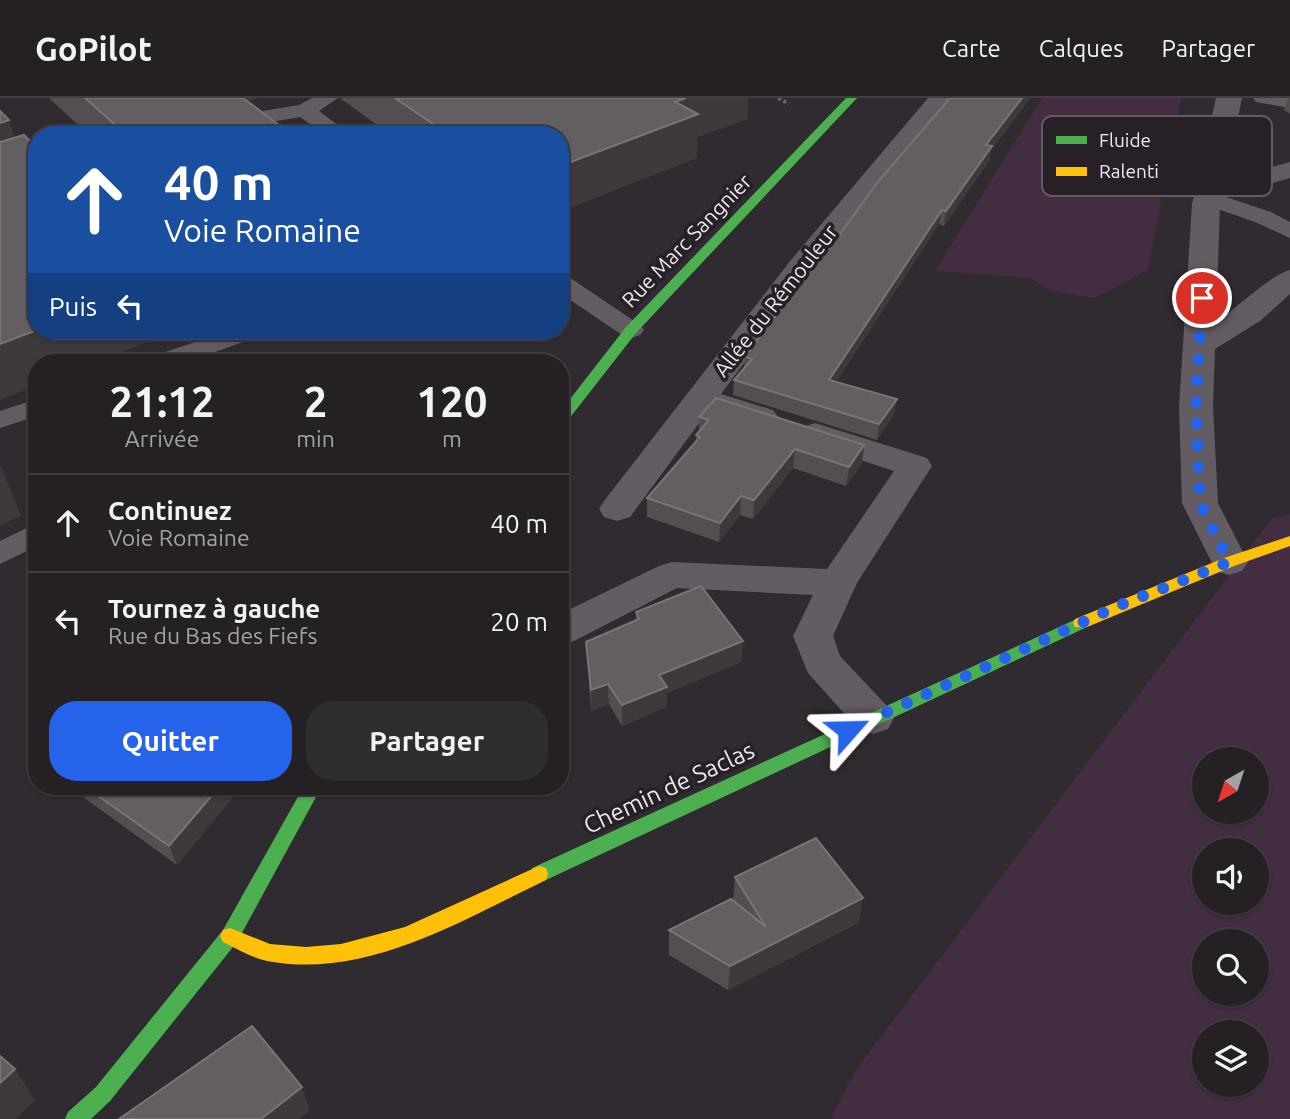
<!DOCTYPE html>
<html lang="fr">
<head>
<meta charset="utf-8">
<style>
  :root { --surface:#242024; --page:#302d31; --text:#f1f3f6; --muted:#a3a3a6; --line:#413e41; --accent:#2563eb }
  body { margin:0; font-family:Ubuntu,sans-serif; background:var(--page); color:var(--text); height:100vh; display:flex; flex-direction:column; font-size:26px; white-space:nowrap }
  * { box-sizing:border-box; margin:0 }
  p { font-size:23px; color:var(--muted) }
  .icon { flex:none; width:38px; height:38px; fill:none; stroke:currentColor; stroke-width:2; stroke-linecap:round; stroke-linejoin:round }
  .map { position:relative; flex:1; overflow:hidden }
  .drawer { position:absolute; left:28px; top:256px; width:541px; height:441px; display:flex; flex-direction:column; background:var(--surface); border-radius:28px; box-shadow:0 2px 5px #0004,0 0 0 2px var(--line) }
  .drawer>* { flex:none }
  .top-card { position:absolute; left:28px; top:28px; width:541px; height:214px; border-radius:28px; box-shadow:0 2px 5px #0004,0 0 0 2px var(--line); background:#1a4fa0; color:#fff; overflow:hidden }
  .needle { width:46px; rotate:219deg }
  .tools { position:absolute; left:1192px; top:649px; display:grid; gap:14px }
  .tools a { display:grid; place-items:center; width:77px; height:77px; border-radius:50%; background:var(--surface); box-shadow:0 2px 5px #0004,0 0 0 2px var(--line); font-size:35px }
  .pin { position:absolute; display:grid; place-items:center; width:60px; height:60px; color:#fff; margin:-30px; border:4px solid #fff; border-radius:50%; box-shadow:0 2px 7px #0007 }
  .me { position:absolute; width:77px; margin:-38px; rotate:65deg; stroke-linejoin:round; filter:drop-shadow(0 0 5px #0008) }
  .turn { display:flex; align-items:center; gap:24px; height:147px; padding:0 21px; font-size:32px }
  .turn .icon { width:91px; height:91px; stroke-width:2.5 }
  .turn b { display:block; font-size:49px; line-height:60px }
  .then { display:flex; align-items:center; height:66px; padding:0 21px; background:#0003; gap:14px; font-size:26px }
  .eta { display:flex; justify-content:space-evenly; align-items:center; height:119px; text-align:center }
  .eta b { font-size:42px; font-weight:700; line-height:49px }
  .action { display:flex; gap:14px; margin-top:auto; padding:14px 21px }
  .action a { flex:1; height:80px; border-radius:28px; background:var(--accent); color:#fff; font-size:28px; font-weight:700; line-height:80px; text-align:center }
  .action a+a { background:var(--page); color:var(--text) }
  ul { padding:0; list-style:none }
  li { display:flex; align-items:center; gap:21px; height:98px; padding:0 21px; border-top:2px solid var(--line) }
  li div { flex:1 }
  li b { display:block; font-size:26px }
  li em { font-style:normal }
  header { display:flex; align-items:center; gap:42px; box-sizing:border-box; height:98px; padding:0 35px; background:var(--surface); border-bottom:2px solid var(--line) }
  header strong { font-size:33px }
  nav { display:flex; gap:38px; margin-inline-start:auto; font-size:24px }
  .map>svg:first-child { display:block }
</style>
</head>
<body>
<header>
<strong>GoPilot</strong>
<nav><a>Carte</a><a>Calques</a><a>Partager</a></nav>
</header>
<div class="map">
<svg width="1290" height="1021" viewBox="0 0 1290 1021">
  <rect width="100%" height="100%" fill="#302b30"/>
  <path fill="#422d43" fill-rule="evenodd" d="M1042,0h139l-33,172 -54,28 -43,-7 -21,-13 -95,-7z
    M1290,416v605h-460l27,-51 415,-550zM1204,662h52v52h-52zM1204,752h52v53h-52zM1204,844h52v52h-52zM1204,934h52v53h-52z"/>
  <g fill="none" stroke-linecap="round" stroke-linejoin="round">
    <path stroke="#666166" stroke-width="3.5" stroke-dasharray="3.5 2.5" stroke-linecap="butt" d="M778,0l11,6"/>
    <path fill="#635c63" fill-rule="evenodd" d="M312,0h26l-19,13 32,24h-25l-26,-18 -106,18h-50l2,-5 8,-1 145,-24z
      M1253,0h37v10l-34,-6z
      M1208,93l63,21 19,10v16l-35,-16 -55,-19 -3,-5 3,-5z
      M560,177l9,2 71,48 4,5 -4,5 -9,3 -9,-3 -62,-42z
      M227,233h29l2,2 -4,5 -67,24h-37l4,-6z
      M37,301v17l-37,12v-17z
      M37,425v23l-37,18v-23z"/>
    <path fill="#635c63" fill-rule="evenodd" d="M928,0h26l-143,174 -90,122 52,16 5,7 -5,7 -12,3 -53,-16 -78,106 -13,4 -13,-4 -5,-8 5,-8 187,-241z
      M1216,0h26l-17,82 65,-18v16l-69,20 -1,6 -4,118c20,-13 54,-47 74,-52v24l-30,27 -45,28 -2,58 5,96 30,59 -6,9 -13,4 -13,-4 -34,-68 -3,-96 13,-203z
      M815,325l112,35 5,8 -75,117 -24,53 7,20 48,51 6,11 -6,11 -15,5 -15,-5 -50,-56 -15,-37 20,-41 -136,-7 -103,53 -14,4v-31l99,-48 13,-4 155,7 67,-98 -91,-30 -5,-7 5,-7z"/>
    <path fill="#4caf50" fill-rule="evenodd" d="M846,0h11l-221,235 -71,91 -5,1v-13l66,-85z
      M1081,519l8,6 -2,4 -541,253 -7,2 -7,-2 -2,-6 2,-6z
      M304,688h18l-85,156 -127,159 -19,18h-26l3,-7 28,-25 127,-157z"/>
    <path fill="#ffc107" fill-rule="evenodd" d="M1290,438v10l-56,20 -147,61h-12l-2,-4 2,-4 149,-61z
      M539,768l7,2 2,6 -2,6c-84,40 -181,100 -279,81 -15,-3 -30,-12 -44,-19l-3,-6 3,-6 7,-2 40,16 36,3 35,-3 64,-17z"/>
  </g>
  <path fill="#524e52" d="M49,0h208l-10,3 45,34h-203z
    M340,0h408l-1,21 -50,18v21l-137,-23h-169z
    M950,0h80l-39,52 -2,11 -45,65 -5,-2 -103,158 58,32 -17,26 -144,-45 1,-15 10,-12 1,-11 92,-119z
    M1288,0h2v16l-6,-4z
    M699,319l165,28 -2,18 -16,23 -53,-18 -40,51 -13,-4 -21,27 -72,-25v-19l49,-57v-6l3,-3z
    M636,514l107,29 -2,21 -74,31 -1,14 -44,19 -13,-22 -18,7 -5,-69 50,-22z
    M78,688h164l-65,79 -94,-68z
    M735,779l128,21 -5,25 -130,67 -59,-35v-25l64,-29z"/>
  <path fill="#3d393d" d="M132,0h125l-39,12z
    M686,0h62l-1,21 -50,18v21l-137,54v-46l115,-64z
    M1022,0h8l-39,52 -2,11 -45,65 2,-15 40,-66z
    M9,22l15,45 -24,9v-51z
    M942,112l-3,14 -112,172 2,-16z
    M37,232l140,1 -81,31h-59v23l-37,15v-56z
    M897,301l-3,15 -17,26 2,-16z
    M864,347l-2,18 -16,23 3,-19z
    M795,351l-2,19 -40,51 1,-19z
    M1,368l20,50 -21,9v-58z
    M741,398l-1,19 -21,27 1,-19z
    M743,543l-2,21 -74,31 -1,14 -44,19v-21l37,-30z
    M608,586l1,20 -18,7v-21z
    M220,688h22l-65,79 -8,-19z
    M863,800l-5,25 -130,67 2,-24z
    M15,971l20,31 -19,19h-16v-36z
    M302,989l8,24 -11,8h-38z"/>
  <path fill="#625e62" stroke="#787478" stroke-width="2" d="M85,0h158l49,37h-165z
    M395,0h291l-11,4 23,12 -138,52v-31h-111z
    M950,0h72l-36,47 6,1 -46,65 -4,-1 -113,170 68,19 -18,25 -145,-44 18,-21 -7,-2 89,-120 3,1 40,-55z
    M0,13l9,9 -9,3z
    M24,37l13,13v182l-37,14v-202z
    M716,300l148,47 -15,22 -54,-18 -41,51 -13,-4 -21,27 -73,-25 53,-61 -4,-2 13,-15 -10,-3z
    M701,488l42,55 -84,34 8,12 -45,18 -14,-21 -17,6 -5,-48 53,-23 -3,-7z
    M84,688h136l-51,60z
    M816,740l47,60 -133,68 -61,-36 62,-31 35,28 -31,-50z
    M252,928l50,61 -41,32h-142z
    M0,958l15,13 -15,14z"/>
  <g fill="none" stroke-linecap="round" stroke-linejoin="round">
    <path stroke="#2563eb" stroke-width="12" stroke-dasharray="0 21.6" d="M848,632l270,-124 111,-44 -29,-59 -4,-96 6,-109"/>
  </g>
  <g text-anchor="middle" stroke-width="7" stroke-linejoin="round" paint-order="stroke">
    <g font-size="21" fill="#ece7ec" stroke="#272027">
      <text transform="translate(687 143) rotate(-46)" y="7">Rue Marc Sangnier</text>
      <text transform="translate(776 203) rotate(-52)" y="7">Allée du Rémouleur</text>
    </g>
    <g font-size="24" fill="#ece7ec" stroke="#272027">
      <text transform="translate(669 690) rotate(-25)" y="8">Chemin de Saclas</text>
    </g>
  </g>
  <rect x="1042" y="18" width="230" height="80" rx="10" fill="#272027" stroke="#625c62" stroke-width="2"/>
  <rect x="1056" y="38" width="31" height="8" fill="#4caf50"/>
  <rect x="1056" y="69" width="31" height="9" fill="#ffc107"/>
  <g font-size="19" fill="#ece7ec">
    <text x="1099" y="49">Fluide</text>
    <text x="1099" y="80">Ralenti</text>
  </g>
</svg>
<div class="tools">
<a><svg class="needle" viewBox="-14 -14 28 28"><path d="M0-13l5 13h-10z" fill="#e53935"/><path d="M0 13l5-13h-10z" fill="#a3a3a6"/></svg></a>
<a><svg class="icon" aria-label="sound" viewBox="0 0 24 24"><path d="M4 9h4l5-4v14l-5-4H4zM17 9q2 3 0 6"/></svg></a>
<a><svg class="icon" aria-label="search" viewBox="0 0 24 24"><circle cx="10" cy="10" r="6"/><path d="M15 15l6 6"/></svg></a>
<a><svg class="icon" aria-label="layers" viewBox="0 0 24 24"><path d="M12 4l9 5-9 5-9-5zM3 14l9 5 9-5"/></svg></a>
</div>
<div class="pin" style="left:1202px;top:200px;background:#d93025"><svg class="icon" aria-label="arrive" viewBox="0 0 24 24"><path d="M6 21V4h12l-3 4 3 4H6"/></svg></div>
<svg class="me" style="left:848px;top:632px" viewBox="-20 -20 40 40"><path d="M0-17L14 15 0 8-14 15z" fill="#2563eb" stroke="#fff" stroke-width="4"/></svg>
<div class="top-card">
<div class="turn"><svg class="icon" aria-label="ahead" viewBox="0 0 24 24"><path d="M12 20V5M6 11l6-6 6 6"/></svg><div><b>40 m</b>Voie Romaine</div></div>
<div class="then">Puis<svg class="icon" aria-label="left" viewBox="0 0 24 24"><path d="M17 20v-9H6M10 6l-5 5 5 5"/></svg></div>
</div>
<section class="drawer">
<div class="eta">
<div><b>21:12</b><p>Arrivée</p></div>
<div><b>2</b><p>min</p></div>
<div><b>120</b><p>m</p></div>
</div>
<ul>
<li><svg class="icon" aria-label="ahead" viewBox="0 0 24 24"><path d="M12 20V5M6 11l6-6 6 6"/></svg><div><b>Continuez</b><p>Voie Romaine</p></div><em>40 m</em></li>
<li><svg class="icon" aria-label="left" viewBox="0 0 24 24"><path d="M17 20v-9H6M10 6l-5 5 5 5"/></svg><div><b>Tournez à gauche</b><p>Rue du Bas des Fiefs</p></div><em>20 m</em></li>
</ul>
<div class="action"><a>Quitter</a><a>Partager</a></div>
</section>
</div>
</body>
</html>
